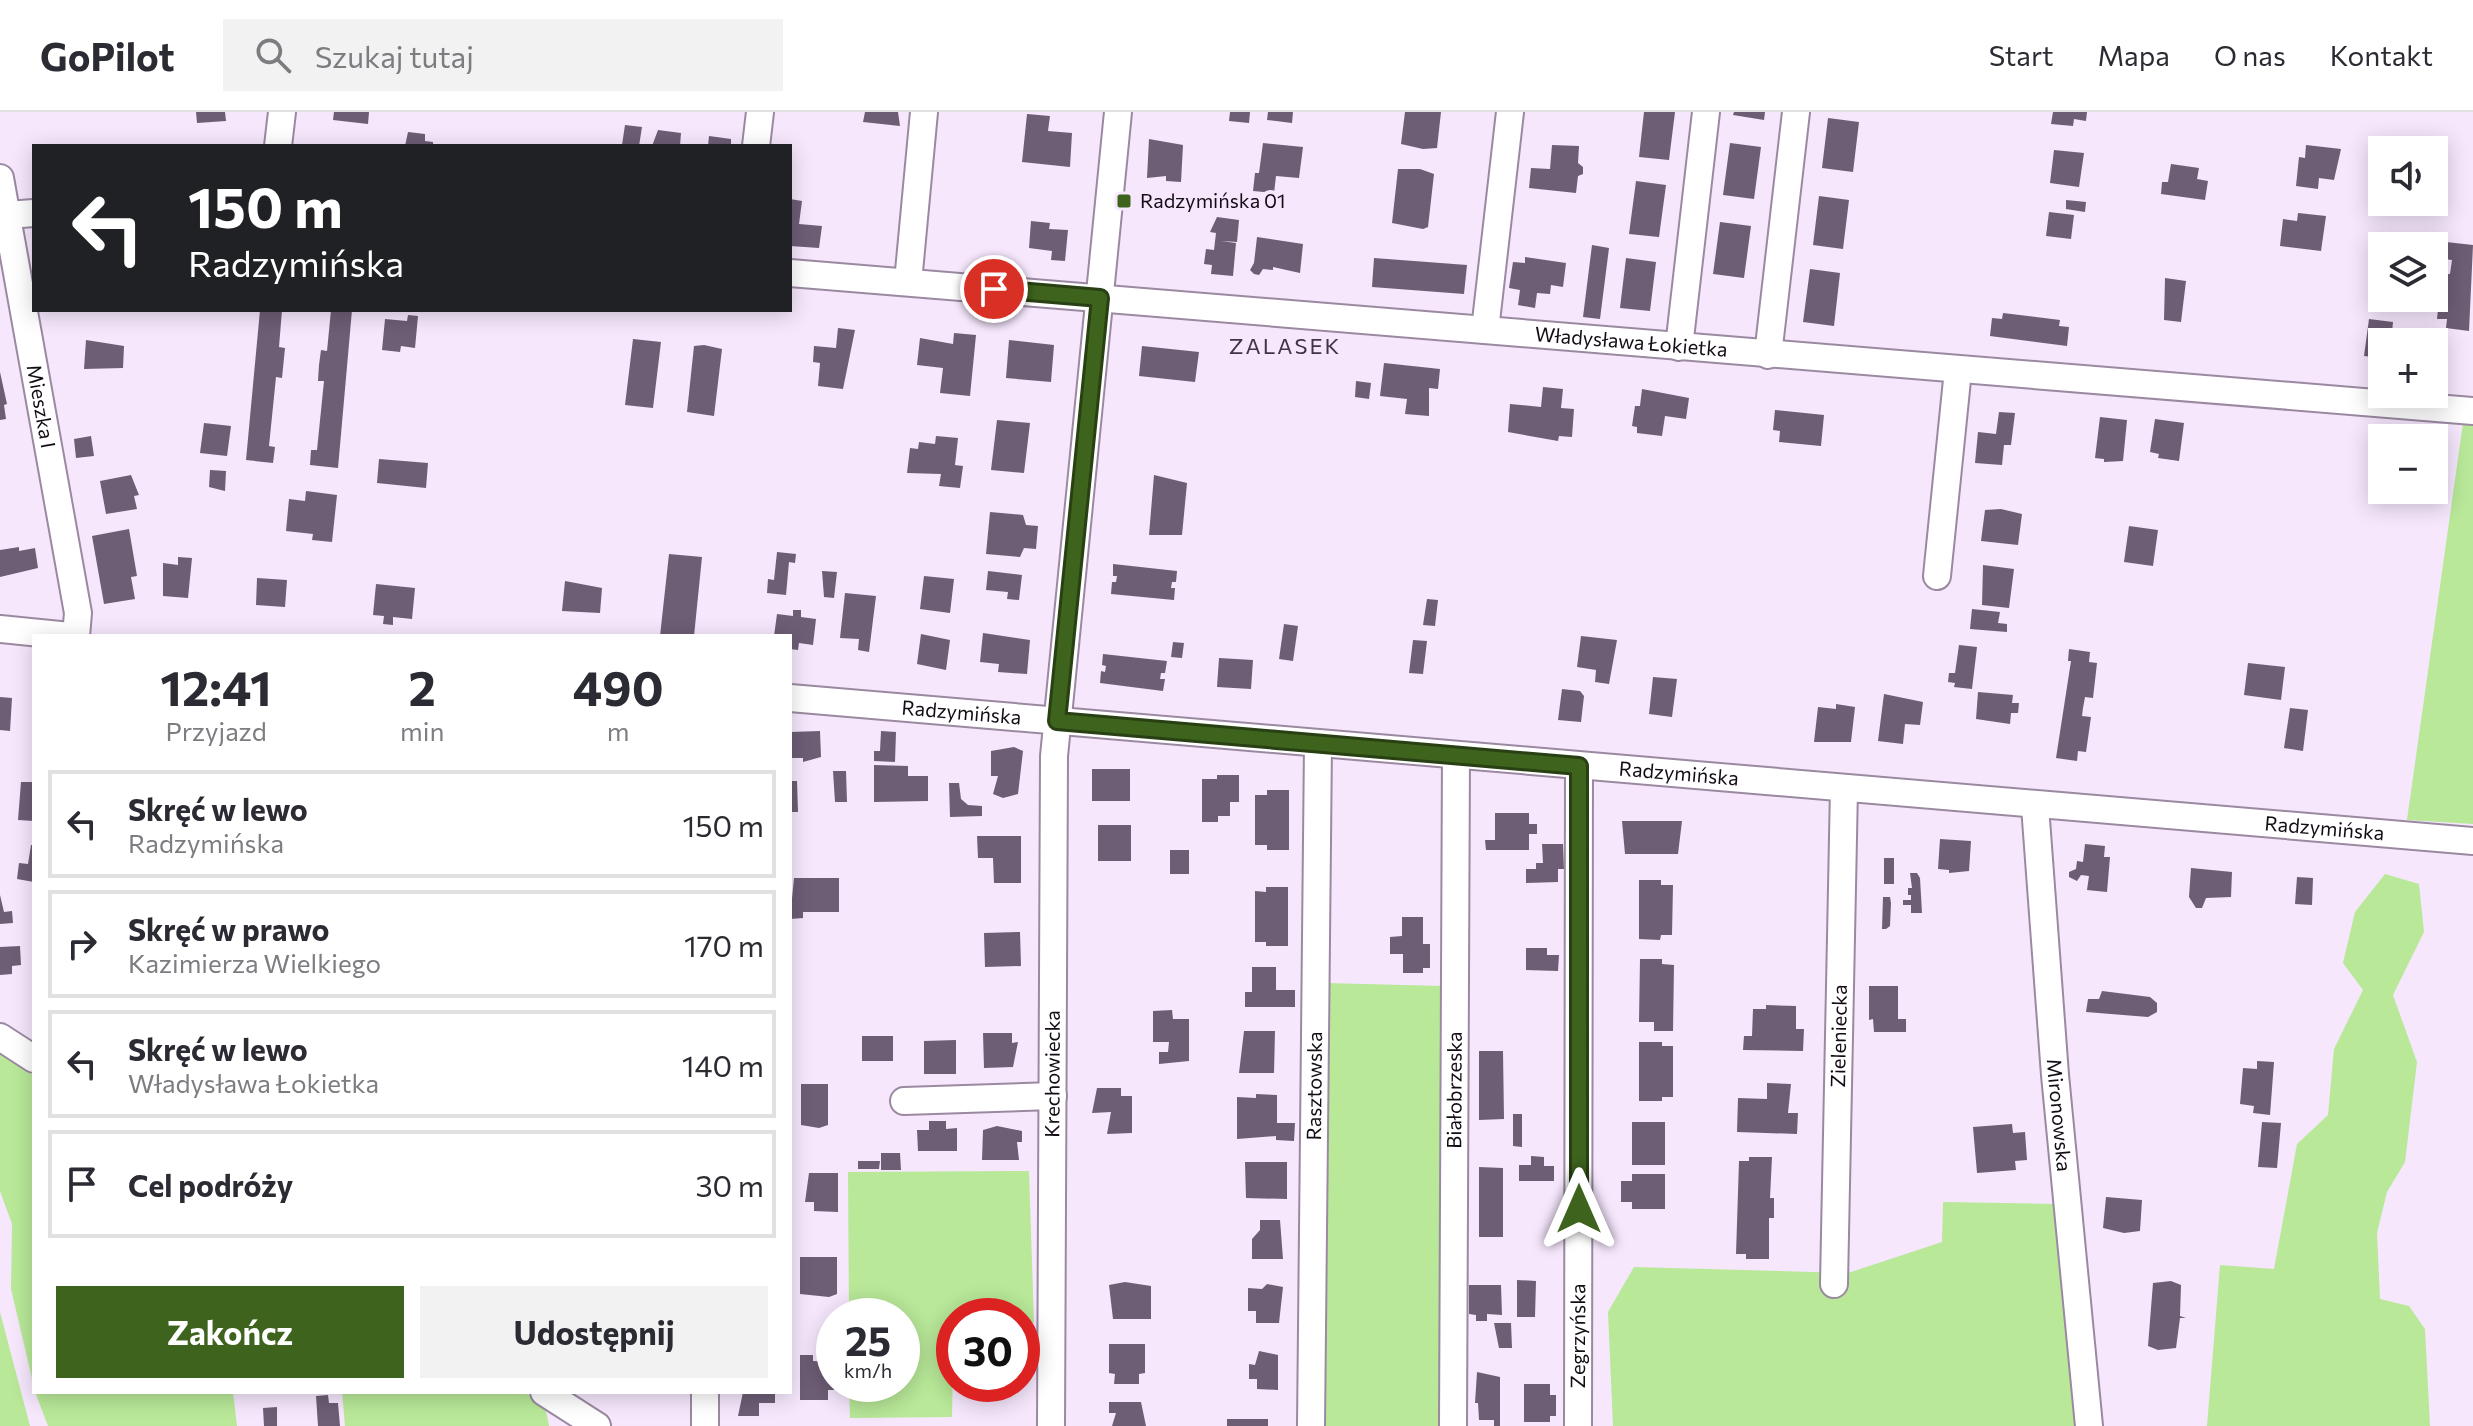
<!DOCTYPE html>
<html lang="pl">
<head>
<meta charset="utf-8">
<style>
  :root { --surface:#fff; --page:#f2f2f3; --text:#2b2b33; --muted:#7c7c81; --line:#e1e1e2; --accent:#3d631d }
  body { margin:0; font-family:Commissioner,sans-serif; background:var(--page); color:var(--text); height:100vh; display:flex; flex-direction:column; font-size:30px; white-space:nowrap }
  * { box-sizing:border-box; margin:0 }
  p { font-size:26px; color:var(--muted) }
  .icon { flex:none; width:44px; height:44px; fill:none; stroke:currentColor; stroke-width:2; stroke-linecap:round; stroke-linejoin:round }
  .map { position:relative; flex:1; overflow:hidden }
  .panel { position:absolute; left:32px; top:522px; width:760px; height:760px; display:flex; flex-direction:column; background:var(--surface); border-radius:0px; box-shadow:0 4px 20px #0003 }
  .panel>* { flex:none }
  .hud { position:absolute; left:32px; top:32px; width:760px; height:168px; border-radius:0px; box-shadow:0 4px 20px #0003; background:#202124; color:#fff; overflow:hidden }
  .tools { position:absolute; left:2368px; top:24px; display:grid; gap:16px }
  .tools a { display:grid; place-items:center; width:80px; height:80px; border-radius:0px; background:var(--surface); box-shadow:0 4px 20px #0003; font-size:40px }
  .speed { position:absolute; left:816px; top:1186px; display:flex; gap:16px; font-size:40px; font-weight:700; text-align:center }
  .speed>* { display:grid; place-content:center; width:104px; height:104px; border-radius:50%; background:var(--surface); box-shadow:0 4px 20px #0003; line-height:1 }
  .speed small { font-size:20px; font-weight:400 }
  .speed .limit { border:12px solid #d22; background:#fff; color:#111 }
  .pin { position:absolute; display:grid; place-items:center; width:68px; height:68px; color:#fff; margin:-34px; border:4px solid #fff; border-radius:50%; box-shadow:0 2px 8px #0007 }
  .me { position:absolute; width:88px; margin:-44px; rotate:0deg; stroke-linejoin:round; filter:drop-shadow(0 0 6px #0008) }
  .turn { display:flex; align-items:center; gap:28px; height:168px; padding:0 24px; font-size:36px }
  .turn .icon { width:104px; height:104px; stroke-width:2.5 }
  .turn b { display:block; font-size:56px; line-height:68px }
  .eta { display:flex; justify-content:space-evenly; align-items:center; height:136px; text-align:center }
  .eta b { font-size:48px; font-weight:700; line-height:56px }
  .primary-button { display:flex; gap:16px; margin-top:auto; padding:16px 24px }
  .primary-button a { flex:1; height:92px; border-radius:0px; background:var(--accent); color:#fff; font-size:32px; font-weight:700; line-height:92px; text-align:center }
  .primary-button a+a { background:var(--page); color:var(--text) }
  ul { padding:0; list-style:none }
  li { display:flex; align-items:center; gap:24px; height:108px; margin:0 16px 12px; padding:0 8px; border:4px solid var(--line); border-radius:0px }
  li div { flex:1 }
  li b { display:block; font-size:30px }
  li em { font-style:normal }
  header { display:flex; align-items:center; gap:48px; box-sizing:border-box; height:112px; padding:0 40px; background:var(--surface); border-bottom:2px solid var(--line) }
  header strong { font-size:38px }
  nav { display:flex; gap:44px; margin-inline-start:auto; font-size:28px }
  .search { width:560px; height:72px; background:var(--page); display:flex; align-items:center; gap:20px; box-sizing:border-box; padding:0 28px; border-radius:0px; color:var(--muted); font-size:30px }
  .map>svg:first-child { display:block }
</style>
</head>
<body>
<header>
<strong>GoPilot</strong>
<div class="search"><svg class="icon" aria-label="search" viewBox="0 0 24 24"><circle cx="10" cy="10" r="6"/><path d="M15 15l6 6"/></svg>Szukaj tutaj</div>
<nav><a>Start</a><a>Mapa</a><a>O nas</a><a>Kontakt</a></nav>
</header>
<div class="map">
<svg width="2473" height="1314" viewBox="0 0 2473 1314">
  <rect width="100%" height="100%" fill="#f6e7fd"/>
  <path fill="#b8e898" d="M2463,311l10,1v400l-66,-4z
    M2385,762l34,10 5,48 -31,63 24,67 -12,100 -18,30 -10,41 3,66 29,7 16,23 5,97h-223l13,-161 54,4 23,-125 31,-29 6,-66 29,-59 -20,-27 12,-51z
    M1326,871l116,3 1,440h-125z
    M0,941l34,23v311l-23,-98 1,-65 -12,-33z
    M1029,1059l5,152h-12v-7h-68l-2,101 -102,1 -1,-34h53v-68h-53l-1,-144z
    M1943,1090l113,2 9,120 23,27 7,75h-482l-5,-114 26,-45 214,6 94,-31z
    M0,1200l30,114h-30z
    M35,1280h198l4,34h-189z
    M342,1280h182l21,14 4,20h-204z"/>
  <path fill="#6d5d75" d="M196,0h29l1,9 -29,2z
    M334,0h35l-1,12 -35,-4z
    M865,0h33l2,14 -37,-4z
    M1230,0h20l-1,11 -20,-2z
    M1268,0h25l-1,11 -25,-3z
    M1405,0h36l-4,36 -14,1 -22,-5z
    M1644,0h31l-6,48 -30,-3z
    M1734,0h31l-1,8 -31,-5z
    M2053,0h34l-1,9 -12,-2 -1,7 -22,-2z
    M1027,2l23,2 -2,15 24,2 -2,34 -48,-5z
    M1828,6l31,4 -6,50 -31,-4z
    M625,13l17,2 -3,19 -17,-1z
    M658,18l23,3 -1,13h-28z
    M408,20l17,2v7l8,1v4h-28z
    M709,24l22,3v7h-23z
    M1149,27l34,6 -2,37 -15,-1v-5l-19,2z
    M1263,31l40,4 -4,31 -23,-2 -2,17 -21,-2 2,-18h4z
    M1730,31l31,4 -7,52 -31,-4z
    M1552,33l27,1 -1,17 5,4v7l-5,2 -2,17 -47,-5 2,-20 19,1z
    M2306,33l35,4 -7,31 -15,-2 -1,11 -22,-3 3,-29 6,1z
    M2054,38l30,3 -5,34 -29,-4z
    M2171,52l28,4 -2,11 11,2 -3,19 -44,-6 1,-12h6z
    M1398,57h22l14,5 -6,53 -5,2 -31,-6z
    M1636,69l30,4 -7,52 -30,-3z
    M2434,72l11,1 -2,21 -9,-2z
    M1819,84l30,4 -6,49 -30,-4z
    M790,87l12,2 -3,23 23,2 -3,22 -29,-2z
    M2066,88l20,2 -1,10 -19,-3z
    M2049,100l25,3 -3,24 -25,-3z
    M2298,101l28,3 -5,35 -41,-5 3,-27 14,2z
    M1217,105l22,3 -2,22 -16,-1 15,2 -3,33 -22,-2 1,-9 -8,-1 2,-15 8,1 2,-17 -6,-1z
    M1031,109l19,2 -1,6 19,1 -3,31 -14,-1 1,-9 -23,-3z
    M1720,110l31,4 -7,52 -31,-4z
    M1257,125l46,7 -3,29 -27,-6v3l-10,-1 -4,6 -5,-1 -4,-4 4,-7z
    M2446,130l27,3 -4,86 -23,-3 1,-9h-10l2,-19 8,1 1,-15h-6l1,-12h7l2,-14 -8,-1z
    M1592,133l17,3 -9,71 -17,-2z
    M1525,145l41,6 -3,24 -12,-2 -1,9 -13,-1 -2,15 -17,-3 2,-15 -11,-2 4,-26 12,1z
    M1374,146l93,7 -3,29 -92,-7z
    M1626,146l30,4 -6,49 -30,-3z
    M1810,157l30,4 -6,53 -31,-4z
    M2165,166l21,3 -5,41 -17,-2z
    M260,198h22l-3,37 6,1 -3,30 -6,-1 -7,69 6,1 -2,16 -27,-3z
    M331,198h21l-14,158 -28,-3 1,-15h6l7,-69h-6l1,-16 2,-15 6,1z
    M2003,201l57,7 -1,6 10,1 -2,19 -77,-10 2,-18 10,1z
    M408,203l10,1 -3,32 -14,-2 -1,6 -18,-2 3,-31 22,2z
    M2369,207l24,3 -2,20h-9v16l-18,-2z
    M838,216l17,2 -12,59 -25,-3 2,-23 -7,-1 1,-16 22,2z
    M954,221l22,2 -6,61 -30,-3 3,-25 -26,-3 3,-27 33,6z
    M633,227l28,3 -8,66 -28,-3z
    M86,228l38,6 -1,22 -39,1z
    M1009,228l45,5 -3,37 -45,-4z
    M704,233l18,4 -8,67 -27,-4 7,-66z
    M1142,234l57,6 -4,30 -56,-6z
    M1384,251l56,6 -2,20 -9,-1v28l-24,-2 2,-15 -27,-3z
    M0,260l7,32 -3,1 2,14 -6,1z
    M1356,269l15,2 -2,16 -14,-2z
    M1543,275l20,2 -2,19 13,1 -2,28 -13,-1 -1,5 -50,-9 2,-28 31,3z
    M1642,277l47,9 -3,21 -21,-3 -3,20 -25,-3v-6l-5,-1 3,-20h5z
    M1775,298l49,5 -3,31 -42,-4 1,-11 -7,-1z
    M1999,300l16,1 -4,32h-7l-2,20 -27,-2 3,-31 18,2z
    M2100,305l27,3 -4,41 -19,1v-3l-9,-1z
    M2155,307l29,4 -5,38 -21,-3 1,-4 -9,-2z
    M997,308l33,3 -6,50 -33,-3z
    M204,311l27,3 -4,30 -27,-3z
    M91,324l3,20 -18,2 -2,-19z
    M936,324l22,2 -3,27 8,1 -3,22 -21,-2 2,-12 -34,-1 3,-25 8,1 1,-7 16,2z
    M379,347l49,4 -2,25 -49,-5z
    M210,358l16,1 -1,20 -16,-4z
    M131,363l8,20 -5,1 3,13 -31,5 -6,-33z
    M1154,363l33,8 -5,52h-33z
    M306,379l31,4 -5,47 -20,-2 1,-6 -27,-3 3,-32 16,2z
    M2001,397l21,5 -4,31 -37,-4 4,-31z
    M990,400l33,3 3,10 12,1 -2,23 -12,-1 -4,9 -34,-3z
    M2129,414l29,4 -5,36 -29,-4z
    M129,417l8,47 -6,1 4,22 -31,5 -12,-68z
    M19,435v4l16,-3 3,20 -38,9v-27z
    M777,440l19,2 -1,9 -6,-1 -3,33 -19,-2 1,-14 6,1z
    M669,442l33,3 -8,79h-34z
    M178,445l14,1 -4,40 -25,-2v-33l15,2z
    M1113,452l64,7 -1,11h-4l-1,6h4l-1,12 -63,-6 1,-12h4l1,-6h-4z
    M1983,453l31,4 -5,39 -27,-3z
    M822,459l15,1 -3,26 -10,-1z
    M988,459l34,4 -3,25 -12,-1 1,-7 -22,-2z
    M924,464l30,3 -4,34 -30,-4z
    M257,466l30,2 -2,27 -29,-2z
    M565,469l37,7 -2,25 -38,-2z
    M376,472l39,4 -3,31 -19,-2v8l-10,-1 1,-8 -11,-1z
    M845,481l31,3 -7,56 -11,-2 1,-11 -19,-1z
    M1427,487l11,1 -3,26 -12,-1z
    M1972,497l28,3 -2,11 9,1v8l-37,-3z
    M793,498h8v7l15,2 -3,26 -14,-2 -1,7 -8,-1v-13h-16l3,-22 16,2z
    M1284,512l14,2 -5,35 -14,-2z
    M983,521l47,7 -3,34 -29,-2 1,-8 -19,-2z
    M921,522l29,6 -4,30 -29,-6z
    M1581,524l36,4 -8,44 -14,-2 1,-12 -19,-3z
    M1413,528l14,1 -4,33 -14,-1z
    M1173,530l11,1 -2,15 -11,-1z
    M1959,533l18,2 -5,42 -18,-2 1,-4 -7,-1 1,-9h6z
    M2069,537l21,3 -1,10 8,1 -4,35 -8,-1 -2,11 -1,8 9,1 -5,35 -8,-1 -1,10 -21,-3 15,-97h-3z
    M1103,542l64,7 -2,12h-4l-1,6h5l-2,12 -63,-8 1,-12 4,1 1,-6 -4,-1z
    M1219,546l34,2 -2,29 -34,-2z
    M2248,551l37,4 -4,33 -37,-5z
    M1653,565l24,2 -5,38 -23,-3z
    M1562,577l18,2 4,5 -3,26 -23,-2z
    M1978,580l35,3 -1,8h7l-1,10h-7l-1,11 -34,-5z
    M1884,582l39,8 -3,23 -15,-1 -2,20 -25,-3z
    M0,585l12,1 -2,33 -10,-1z
    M1836,592l19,3 -4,35h-37l4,-35 18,2z
    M2290,596l18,2 -5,41 -19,-3z
    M820,619l1,26 -18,5v-4h-13v-26z
    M881,619l15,1 -1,30 -21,-1v-10h6z
    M1014,635l9,4 -5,43 -15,4 -10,-4 5,-18h-7v-25z
    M874,653l34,1v10h20v25l-54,1z
    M1092,657h38v32h-38z
    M833,659h13l1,31h-12z
    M1217,663h22v27h-9v14h-12v6h-16v-43h15z
    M790,669h7l1,31h-8z
    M21,670h13v39l-16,-1z
    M949,671h10l2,16 7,6 14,1v10l-32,1z
    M1267,678h22v60h-22v-5h-12v-50h12z
    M1495,701h34v11h8v10h-8v16h-43l-1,-10h10z
    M1622,709h60l-4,33h-53z
    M1098,713h33v36h-33z
    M977,724h44v47h-27l-1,-25h-15z
    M1940,727l31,2 -2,30 -20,2v-3l-11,-1z
    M1542,732h21l1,25h-6v13l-32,1v-14h10v-6h7z
    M2085,732l20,2 -1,11h6l-3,35 -20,-2 2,-14 -8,-1 -4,6 -8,-4v-5l7,-3 1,-8 6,1z
    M31,733h3v37l-17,-3 2,-16 9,1z
    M1170,738h19v24h-19z
    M1884,746h10v26h-10z
    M2191,756l41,4 -1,25 -25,1 -4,10h-6l-7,-11z
    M1910,761h7l3,5 2,35h-11v-8h-8v-5h8v-5h-3v-7h4z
    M2297,765l16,1 -1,27 -17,-1z
    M794,766h45v34h-36v6l-13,1z
    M1639,768h22v5h12l-1,50h-11l-1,5 -21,-1z
    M1266,775h22v59h-22v-4h-11v-51l11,1z
    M0,783l4,17 8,-1 1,12 -13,1z
    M1883,785h7l1,6 -1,23 -4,3h-4z
    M1402,805h21v27h7v24h-7v5h-20v-19h-13v-17l12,-1z
    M1020,820l1,34 -36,1 -1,-34z
    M20,834l1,19 -9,1v8l-12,1v-28z
    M1526,836h21v7h12l-1,16 -32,-1z
    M1640,847h22v5l12,1 -1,66h-19v-9h-15z
    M1252,855h24v23h19v17h-50v-15h7z
    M1869,874h29v33h8v13h-32l-1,-13 -4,1z
    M2102,879l48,6 7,6v9l-9,5 -62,-5 2,-13h11z
    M1766,893l30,1v23h8l-1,22 -60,-1 1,-14h8l1,-27h13z
    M1172,898l1,9h16v42l-30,3v-12h9l1,-10h-16v-31z
    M1244,919h31l-1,42h-35z
    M983,921h29v10l6,-1 -5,25 -29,1z
    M862,924h31v25h-31z
    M956,928v34h-32v-33z
    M1639,930h23v4h11v51h-11v4h-23z
    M1479,939h24l1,68 -25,1z
    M2257,949l17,1 -4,53 -17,-2 1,-7 -14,-2 3,-36 14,1z
    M1767,971l24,1 -3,29h10l-1,21 -60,-2 1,-34 29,1z
    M801,972h27v41l-9,3 -18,-3z
    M1097,976h24v8h11v37l-25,1 4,-22 -19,1z
    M1256,982l21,1v28h18l-1,18 -18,-1v-4l-39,3v-42l19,1z
    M1513,1002h9v33l-9,-1z
    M929,1009h17v8l11,-1v23h-39l-1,-21h12z
    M1632,1010h33v43h-33z
    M2262,1010l19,1 -4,45 -19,-1z
    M2012,1012l1,9 12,-1 2,28 -12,1 1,9 -39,3 -4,-46z
    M997,1014l25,5v11h-5l2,18h-37l1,-30z
    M881,1041h19l1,17h-20z
    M1531,1044l13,1v9h10v15h-35v-16h12z
    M1749,1045h23l-2,41h4v20h-5v41h-23v-5h-10l3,-93h10z
    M858,1049h22l-1,8h-21z
    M1245,1050h42v37l-41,-1z
    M1479,1055l24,1v69h-24z
    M809,1061h29v39l-24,-1v-9h-9z
    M1632,1062h33v35h-33v-7h-11v-21h11z
    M2106,1085l36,3 -2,31 -16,2 -21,-5z
    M1260,1108h20l3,39h-31v-20l8,-9z
    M800,1145h37v37l-8,3 -29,-3z
    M1517,1168l19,1 -1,36h-18z
    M2171,1169l10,4 -1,31 6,2h-6l-4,30 -18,2 -10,-4 5,-63z
    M1125,1170l26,4v33h-38l-4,-34z
    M1267,1172l16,3 -4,36h-23v-12h-8v-23l14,1z
    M1469,1173h32l1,30 -15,-1v7h-11v-6l-7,-1z
    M1494,1211h17l1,25h-13z
    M1109,1232h36v29l-6,1v10h-25l1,-10 -6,-1z
    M1259,1239l19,4v35l-21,-1v-10h-8v-15l6,1z
    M800,1243h13v6l21,1v22h4l-4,6h-6v10h-28z
    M1477,1260l23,5v49h-6v-6h-15l-1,-17h-3z
    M1524,1272h26v11h6v21h-6v6h-26z
    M743,1280h32v11h-16v13h-21z
    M328,1283l1,8h9l2,23h-22l-2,-30z
    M1109,1290h32l5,24h-34l4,-13h-7z
    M277,1295v19h-13l-1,-18z
    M1227,1307h41v7h-41z"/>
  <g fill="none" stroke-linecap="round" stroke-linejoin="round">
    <defs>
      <g id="minor">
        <path d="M278,34l4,-34"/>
        <path d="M756,34l4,-34"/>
        <path id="s1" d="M0,66l78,435 -2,23"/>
        <path d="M7,103l27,-2"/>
        <path id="s2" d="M790,161l1683,138"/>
        <path d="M908,170l16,-170"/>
        <path d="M1485,218l25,-218"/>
        <path d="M1679,235l27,-235"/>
        <path d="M1768,243l28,-243"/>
        <path d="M1937,464l21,-206"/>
        <path d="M0,517l70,7"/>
        <path id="s3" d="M790,586l1683,143"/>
        <path id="s4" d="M2035,694l20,269 34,351"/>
        <path d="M0,925l34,22"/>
        <path d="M904,989l149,-5"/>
        <path id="s5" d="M1834,1172l10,-496"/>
        <path d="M544,1280l53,34"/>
        <path d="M705,1314v-34"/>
        <path id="s6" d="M1051,1314l3,-670 64,-644"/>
        <path id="s7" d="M1311,1314l7,-682"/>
        <path id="s8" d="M1453,1314l3,-671"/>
        <path id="s9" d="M1578,1314l1,-660"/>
      </g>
    </defs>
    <use href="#minor" stroke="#9b89a2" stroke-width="30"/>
    <use href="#minor" stroke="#fff" stroke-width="26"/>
  </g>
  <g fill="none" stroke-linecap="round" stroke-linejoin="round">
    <defs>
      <path id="route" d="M994,177l106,9 -43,423 522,45v443"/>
    </defs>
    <use href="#route" stroke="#284013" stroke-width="20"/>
    <use href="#route" stroke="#3d631d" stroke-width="14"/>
  </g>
  <rect fill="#3d631d" stroke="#f6e7fd" stroke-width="3" x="1116" y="81" width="16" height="16" rx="4"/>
  <g text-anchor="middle" stroke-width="8" stroke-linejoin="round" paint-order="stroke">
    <g font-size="20" fill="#130c15" stroke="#f6e7fd" text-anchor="start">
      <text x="1140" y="96">Radzymińska 01</text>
    </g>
    <g font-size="20" fill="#130c15" stroke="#f6e7fd">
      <text dy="7" stroke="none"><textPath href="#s2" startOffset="844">Władysława Łokietka</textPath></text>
      <text dy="7" stroke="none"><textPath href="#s1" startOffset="232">Mieszka I</textPath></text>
      <text dy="7" stroke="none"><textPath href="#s3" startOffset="172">Radzymińska</textPath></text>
      <text dy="7" stroke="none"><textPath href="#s3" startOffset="892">Radzymińska</textPath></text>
      <text dy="7" stroke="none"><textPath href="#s3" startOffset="1540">Radzymińska</textPath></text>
      <text dy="7" stroke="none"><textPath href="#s5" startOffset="248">Zieleniecka</textPath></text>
      <text dy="7" stroke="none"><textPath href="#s6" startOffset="352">Krechowiecka</textPath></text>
      <text dy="7" stroke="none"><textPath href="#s7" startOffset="340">Rasztowska</textPath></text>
      <text dy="7" stroke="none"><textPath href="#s8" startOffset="336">Białobrzeska</textPath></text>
      <text dy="7" stroke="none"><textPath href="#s4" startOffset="310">Mironowska</textPath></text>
      <text dy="7" stroke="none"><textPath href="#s9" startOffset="90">Zegrzyńska</textPath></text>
    </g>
    <g font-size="22" letter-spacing="2" fill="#423349" stroke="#f6e7fd">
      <text x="1285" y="242">ZALASEK</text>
    </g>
  </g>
</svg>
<div class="tools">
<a><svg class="icon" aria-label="sound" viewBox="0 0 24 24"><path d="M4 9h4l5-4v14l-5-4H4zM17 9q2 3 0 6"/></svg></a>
<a><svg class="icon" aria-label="layers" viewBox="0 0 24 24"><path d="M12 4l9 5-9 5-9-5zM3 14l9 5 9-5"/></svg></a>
<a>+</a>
<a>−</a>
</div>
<div class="speed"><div>25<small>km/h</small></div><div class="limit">30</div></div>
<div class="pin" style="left:994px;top:177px;background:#d93025"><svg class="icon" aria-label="arrive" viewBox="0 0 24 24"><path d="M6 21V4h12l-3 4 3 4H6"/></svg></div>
<svg class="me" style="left:1579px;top:1097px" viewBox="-20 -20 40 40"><path d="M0-17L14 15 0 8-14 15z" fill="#3d631d" stroke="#fff" stroke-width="4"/></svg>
<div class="hud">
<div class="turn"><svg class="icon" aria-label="left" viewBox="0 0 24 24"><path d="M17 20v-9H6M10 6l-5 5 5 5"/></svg><div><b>150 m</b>Radzymińska</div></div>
</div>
<section class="panel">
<div class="eta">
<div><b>12:41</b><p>Przyjazd</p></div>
<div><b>2</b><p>min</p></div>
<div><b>490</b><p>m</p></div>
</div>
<ul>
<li><svg class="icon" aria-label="left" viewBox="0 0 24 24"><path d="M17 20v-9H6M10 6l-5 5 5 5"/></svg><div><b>Skręć w lewo</b><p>Radzymińska</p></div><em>150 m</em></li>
<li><svg class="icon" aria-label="right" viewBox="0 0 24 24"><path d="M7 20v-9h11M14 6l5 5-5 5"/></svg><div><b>Skręć w prawo</b><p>Kazimierza Wielkiego</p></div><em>170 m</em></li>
<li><svg class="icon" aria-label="left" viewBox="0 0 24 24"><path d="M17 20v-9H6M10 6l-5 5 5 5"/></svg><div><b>Skręć w lewo</b><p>Władysława Łokietka</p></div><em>140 m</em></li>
<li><svg class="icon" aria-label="arrive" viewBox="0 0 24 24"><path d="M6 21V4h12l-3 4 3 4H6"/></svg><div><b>Cel podróży</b></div><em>30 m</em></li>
</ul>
<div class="primary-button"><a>Zakończ</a><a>Udostępnij</a></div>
</section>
</div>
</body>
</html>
